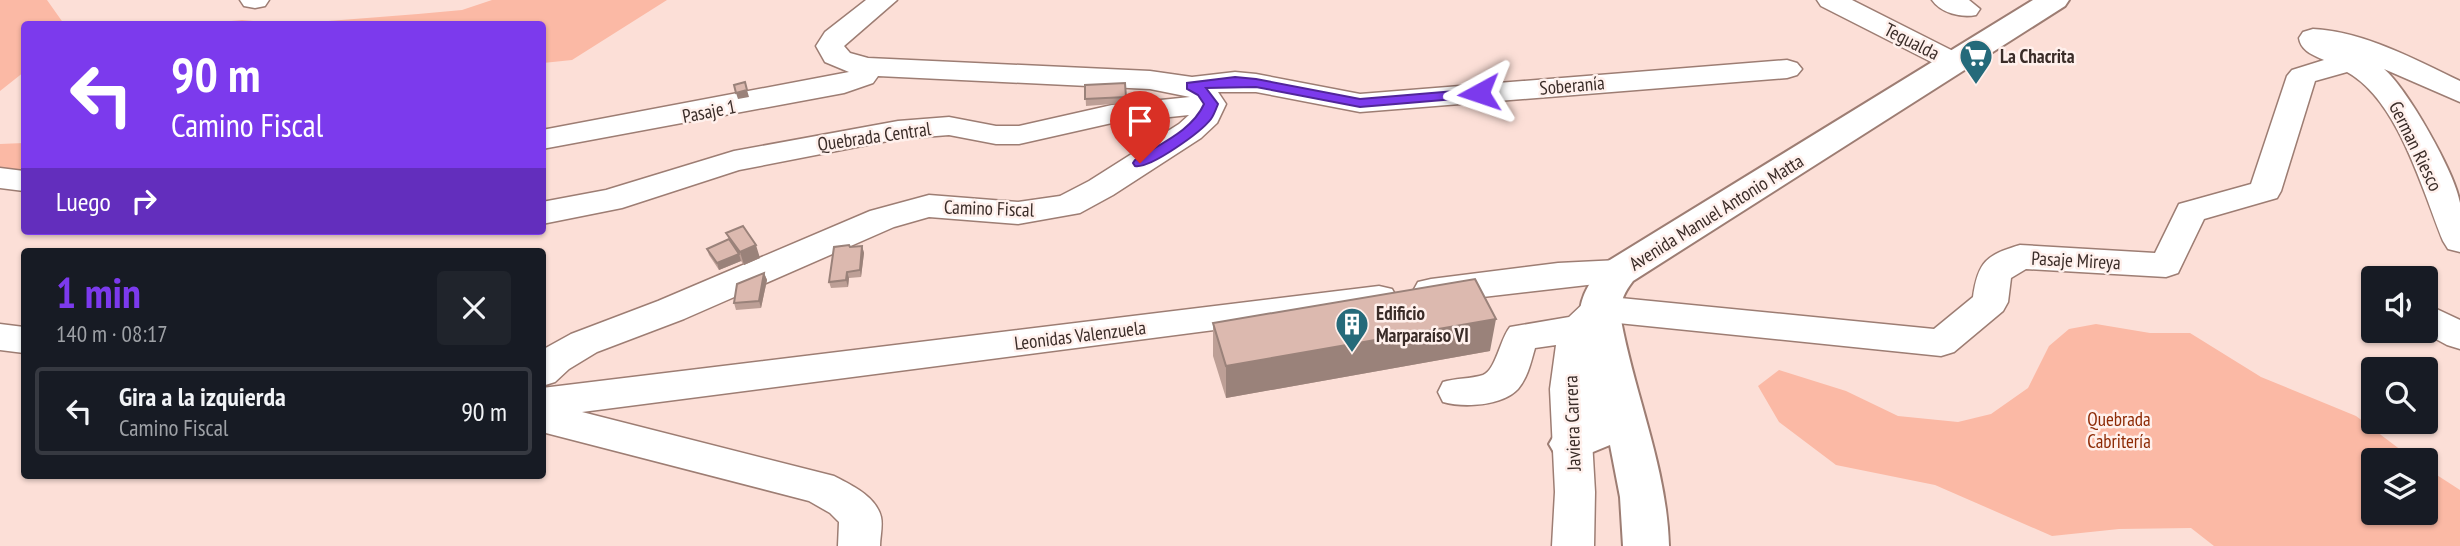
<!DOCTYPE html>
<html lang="es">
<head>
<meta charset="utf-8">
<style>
  :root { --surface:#171b24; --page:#20242c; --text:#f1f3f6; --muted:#9ea1a6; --line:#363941; --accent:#7c3aed }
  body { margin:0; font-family:"PT Sans Narrow",sans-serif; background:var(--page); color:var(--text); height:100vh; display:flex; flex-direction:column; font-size:26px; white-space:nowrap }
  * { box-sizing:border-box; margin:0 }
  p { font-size:23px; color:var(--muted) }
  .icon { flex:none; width:38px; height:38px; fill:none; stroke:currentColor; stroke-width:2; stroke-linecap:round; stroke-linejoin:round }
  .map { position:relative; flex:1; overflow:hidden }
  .side { position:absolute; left:21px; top:248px; width:525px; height:231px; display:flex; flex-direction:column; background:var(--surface); border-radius:7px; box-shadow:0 2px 5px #0004 }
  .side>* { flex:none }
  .banner { position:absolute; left:21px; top:21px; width:525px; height:214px; border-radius:7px; box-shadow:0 2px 5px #0004; background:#7c3aed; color:#fff; overflow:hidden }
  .controls { position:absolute; left:2361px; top:266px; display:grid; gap:14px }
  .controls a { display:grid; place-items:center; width:77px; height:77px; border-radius:7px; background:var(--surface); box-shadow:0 2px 5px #0004; font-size:35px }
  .pin { position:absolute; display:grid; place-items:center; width:60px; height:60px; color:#fff; margin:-72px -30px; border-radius:50% 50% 50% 0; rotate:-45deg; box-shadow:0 0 7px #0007 }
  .pin .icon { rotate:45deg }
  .me { position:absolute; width:77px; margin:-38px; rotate:265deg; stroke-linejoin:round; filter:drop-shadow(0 0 5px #0008) }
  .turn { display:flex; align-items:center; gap:24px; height:147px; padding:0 35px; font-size:32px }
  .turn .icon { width:91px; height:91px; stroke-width:2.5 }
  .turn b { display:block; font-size:49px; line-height:60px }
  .then { display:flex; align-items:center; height:66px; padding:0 35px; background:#0003; gap:14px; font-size:26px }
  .round { display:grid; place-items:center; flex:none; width:74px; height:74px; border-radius:7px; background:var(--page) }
  .overview { display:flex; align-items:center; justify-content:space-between; height:119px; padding:0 35px }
  h1 { font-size:42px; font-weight:700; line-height:52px; color:var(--accent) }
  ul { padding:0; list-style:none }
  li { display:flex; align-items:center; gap:21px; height:88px; margin:0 14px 10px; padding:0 21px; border:4px solid var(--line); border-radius:7px }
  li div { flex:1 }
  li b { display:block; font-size:26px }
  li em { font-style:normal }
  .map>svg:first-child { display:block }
</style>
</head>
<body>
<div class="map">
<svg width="2460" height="546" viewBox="0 0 2460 546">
  <rect width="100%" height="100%" fill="#fcdfd7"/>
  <path fill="#fbb9a5" d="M0,0h47l17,24h-40v48l-24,19z
    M492,0h175l-95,60 -29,3 -1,-39h-343l43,-4 48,4 128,-10 44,-4z
    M24,143v27l-24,-2v-24z
    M2096,324l54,9h40l71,44 95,39 58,44h-41v53h53v-45l34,22v56h-246l-23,-18 -72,1 -67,7 -117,-51 -99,-20 -57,-43 -21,-36 21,-16 67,21 52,25 60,6 33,-8 37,-26 21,-42 20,-17z"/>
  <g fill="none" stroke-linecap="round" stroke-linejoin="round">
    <defs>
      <path id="minor" d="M240,0h29l-4,6 -10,2 -11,-2z
        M866,0h31l-53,46 6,7 18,5 282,13 42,6 43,-5 21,2 104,20 427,-34 10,3 5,6 -5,6 -10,3 -427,34 -104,-20h-38l8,12 -9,19 -16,15 -88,57 -33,18 -62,11 -89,-7 -35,10 -210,92 -87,33 -28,17 -14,13 -13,4v-36l29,-16 87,-33 212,-90 59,-16 89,7 42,-6 29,-15 90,-57 10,-9 -77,8 -93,21h-23l-47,-9 -51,4 -159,31 -117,38 -80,16v-22l64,-12 128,-39 164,-30 51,-4 47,9h23l93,-21 78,-8 -40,-8 -272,-13 -5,7 -29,10 -302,56v-19l307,-58 -24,-10 -9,-16 9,-14z
        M1817,0h35l113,57 5,6 -5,6 -10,3 -10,-3 -124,-63z
        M1932,0h37l11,9 -4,6c-15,3 -35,-2 -44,-15z
        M2313,29c50,2 103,31 147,52v21l-76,-33c23,19 72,105 76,134 0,15 0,33 0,49l-12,-3 -5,-8c-21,-52 -45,-141 -96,-169l-32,9 -34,110 -4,7 -73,21 -26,54 -12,4 -140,-8 -15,9 -3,24 -5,9 -49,41 -13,4 -333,-34 -10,10 25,97 -6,11 -14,4 -11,-4 3,52 -1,54h-42l3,-54 -5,-103 6,-44 -21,3c-4,14 -7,29 -17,41 -16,17 -54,19 -75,13l-5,-10 5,-10c13,-4 28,-3 40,-7 13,-5 17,-36 27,-48l59,-10 18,-17 13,-4 334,33 39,-32c5,-35 13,-42 47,-52l135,8 24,-49 72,-20 36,-108 5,-6 32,-10c-11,-5 -23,-9 -25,-22l4,-6z
        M0,168l24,3v20l-24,-3z
        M1619,260l12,4 5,8 -5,8 -200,23 -13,-3 -5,-9 5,-9 13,-3 127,-16z
        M1379,286l13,3 5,9 -5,9 -810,105 252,64c17,9 42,20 47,41 2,9 -1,20 -1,29h-42l1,-24 -9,-9 -21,-12 -267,-69v-44z
        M2426,304l34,16v29l-13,-4 -26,-14h5z
        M0,324l24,3v26l-24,-3z"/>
      <path id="major" d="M2033,0h36l-4,6 -432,275c-10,13 -14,23 -12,39 14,76 46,148 48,226h-46l-3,-49 -10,-52 -39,16 -15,-5 -7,-12 7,-12 45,-21 -21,-96c0,-21 13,-37 25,-52z"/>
    </defs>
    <use href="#minor" stroke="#9d7d73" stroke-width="3"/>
    <use href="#major" stroke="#9d7d73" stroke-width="4"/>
    <use href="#minor" fill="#fff" fill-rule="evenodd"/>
    <use href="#major" fill="#fff" fill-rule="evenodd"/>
  </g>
  <path fill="#bd9f96" d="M1125,83l2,20 -41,3 -1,-21z
    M726,233l34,25 -16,7 -3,-4 -22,9 -10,-15 -2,-6 22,-10z
    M862,246l2,7 -3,24 -12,1 -1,9 -17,1 -2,-6z
    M764,273l3,7 -6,28 -25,2 -2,-7z
    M1213,323l277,28 -264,47 -13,-42z"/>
  <path fill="#9a827a" d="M747,90l2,7 -11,2 -2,-6z
    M756,245l4,13 -16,7 -4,-13z
    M862,246l2,7 -3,24 -1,-7z
    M739,254l2,7 -22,9 -2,-7z
    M847,272l2,6 -1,9 -2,-7z
    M764,273l3,7 -6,28 -2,-7z
    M1496,319l-6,32 -264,47v-32z"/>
  <path fill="#dcb9af" stroke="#9a827a" stroke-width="2" d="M745,82l2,8 -11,3 -2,-8z
    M1125,83l1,14 -41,2v-14z
    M743,226l13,19 -16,7 -14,-19z
    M729,239l10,15 -22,9 -10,-14z
    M849,245l1,2 12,-1 -2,24 -13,2 -1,8 -17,2 5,-35z
    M764,273l-5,28 -25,2 3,-19z
    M1475,279l21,40 -270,47 -13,-43z"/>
  <path fill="#7c3aed" stroke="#51269a" stroke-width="2" d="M1235,77l21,2 104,20 119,-10 7,4 -7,4 -119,10 -104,-20 -50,1 12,16c-2,5 -4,11 -7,15 -10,13 -61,50 -76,47l-2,-3 2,-3c24,-16 57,-29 69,-56l-6,-9 -11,-6v-6z"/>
  <defs>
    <symbol id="supermarket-pin" viewBox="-11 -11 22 30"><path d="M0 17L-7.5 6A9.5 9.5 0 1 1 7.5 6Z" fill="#256a7a" stroke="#fff0ec"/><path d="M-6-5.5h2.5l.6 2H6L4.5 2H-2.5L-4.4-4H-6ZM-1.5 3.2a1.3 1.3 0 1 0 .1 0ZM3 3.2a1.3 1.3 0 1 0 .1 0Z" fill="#fff"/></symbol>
    <symbol id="building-pin" viewBox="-11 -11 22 30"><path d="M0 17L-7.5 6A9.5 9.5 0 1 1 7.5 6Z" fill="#256a7a" stroke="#fff0ec"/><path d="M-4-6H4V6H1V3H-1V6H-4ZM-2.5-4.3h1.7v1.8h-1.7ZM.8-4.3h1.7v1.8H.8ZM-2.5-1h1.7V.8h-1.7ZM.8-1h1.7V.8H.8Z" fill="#fff"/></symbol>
  </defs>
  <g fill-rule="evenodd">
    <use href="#supermarket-pin" x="1957" y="37" width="38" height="52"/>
    <use href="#building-pin" x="1333" y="305" width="38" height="52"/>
  </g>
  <g text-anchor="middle" stroke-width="5" stroke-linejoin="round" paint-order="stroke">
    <g font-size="19" fill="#3a2c28" stroke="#fff0ec">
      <text transform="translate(1912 41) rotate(27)" y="7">Tegualda</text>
      <text transform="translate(1572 85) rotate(-5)" y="7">Soberanía</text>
      <text transform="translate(709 111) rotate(-11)" y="7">Pasaje 1</text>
      <text transform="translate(874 136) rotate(-8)" y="7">Quebrada Central</text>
      <text transform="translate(2416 146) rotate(64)" y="7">German Riesco</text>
      <text transform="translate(989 208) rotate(2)" y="7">Camino Fiscal</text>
      <text transform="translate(1716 212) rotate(-32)" y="7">Avenida Manuel Antonio Matta</text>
      <text transform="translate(2076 260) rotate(3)" y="7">Pasaje Mireya</text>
      <text transform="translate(1080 335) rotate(-7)" y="7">Leonidas Valenzuela</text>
      <text transform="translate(1572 423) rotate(-92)" y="7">Javiera Carrera</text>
    </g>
    <g font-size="19" font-weight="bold" fill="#3a2c28" stroke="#fff0ec" text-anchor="start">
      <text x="2000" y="63">La Chacrita</text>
      <text x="1376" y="320">Edificio<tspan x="1376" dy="22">Marparaíso VI</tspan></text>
    </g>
    <g font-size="19" fill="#8d2a05" stroke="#fff0ec">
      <text x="2119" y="426">Quebrada<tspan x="2119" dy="22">Cabritería</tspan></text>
    </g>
  </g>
</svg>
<div class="controls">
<a><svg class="icon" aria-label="sound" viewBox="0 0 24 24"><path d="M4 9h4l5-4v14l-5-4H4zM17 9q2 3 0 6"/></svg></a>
<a><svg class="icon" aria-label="search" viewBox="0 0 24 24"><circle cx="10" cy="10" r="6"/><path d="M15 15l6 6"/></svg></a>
<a><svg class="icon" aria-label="layers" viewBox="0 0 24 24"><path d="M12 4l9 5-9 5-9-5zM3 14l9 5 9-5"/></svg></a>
</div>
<div class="pin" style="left:1140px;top:163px;background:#d93025"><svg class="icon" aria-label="arrive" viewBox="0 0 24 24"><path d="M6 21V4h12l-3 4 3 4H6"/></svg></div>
<svg class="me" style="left:1479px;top:93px" viewBox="-20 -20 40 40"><path d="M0-17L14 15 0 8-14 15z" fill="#7c3aed" stroke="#fff" stroke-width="4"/></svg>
<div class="banner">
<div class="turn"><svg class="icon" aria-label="left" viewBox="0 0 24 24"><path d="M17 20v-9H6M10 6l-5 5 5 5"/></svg><div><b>90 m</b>Camino Fiscal</div></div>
<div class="then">Luego<svg class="icon" aria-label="right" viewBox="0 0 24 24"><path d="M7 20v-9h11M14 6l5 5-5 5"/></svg></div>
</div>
<section class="side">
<div class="overview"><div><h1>1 min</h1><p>140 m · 08:17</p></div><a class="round"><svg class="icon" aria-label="close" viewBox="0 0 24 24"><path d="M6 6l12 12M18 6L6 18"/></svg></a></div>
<ul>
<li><svg class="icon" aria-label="left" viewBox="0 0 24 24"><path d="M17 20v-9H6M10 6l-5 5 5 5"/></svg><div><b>Gira a la izquierda</b><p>Camino Fiscal</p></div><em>90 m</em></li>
</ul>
</section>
</div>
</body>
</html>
